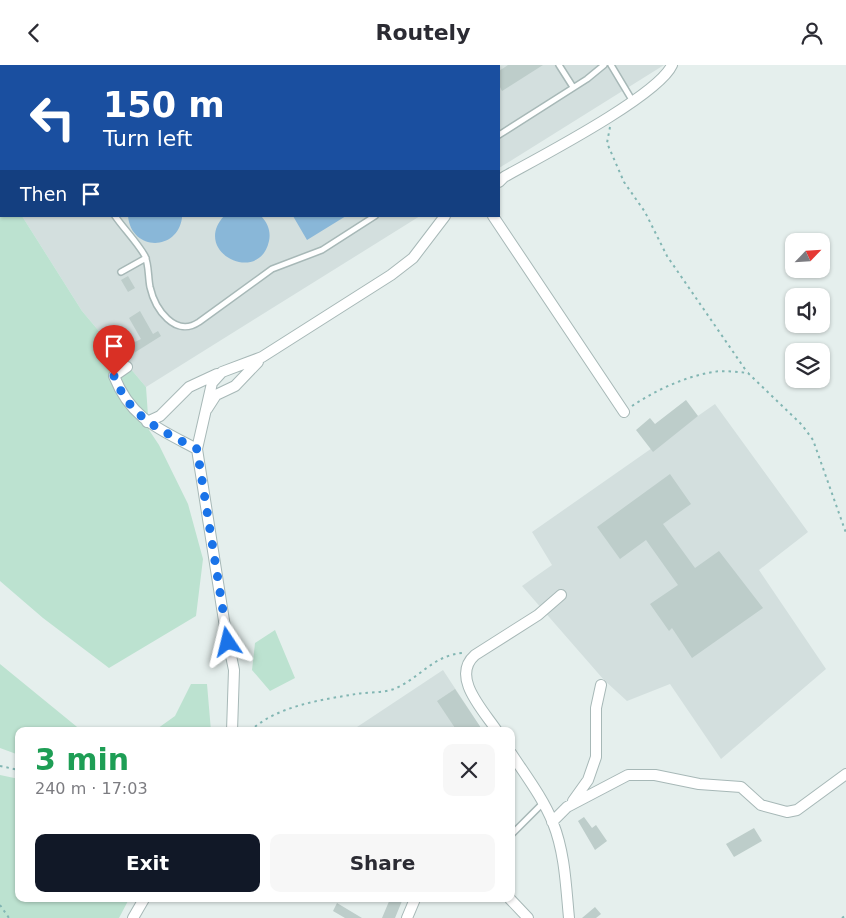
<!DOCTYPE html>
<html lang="en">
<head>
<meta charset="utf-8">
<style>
  :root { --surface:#fff; --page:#f7f7f7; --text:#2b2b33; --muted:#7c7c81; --accent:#111827 }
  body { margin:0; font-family:"DejaVu Sans",sans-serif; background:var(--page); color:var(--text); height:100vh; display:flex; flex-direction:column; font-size:19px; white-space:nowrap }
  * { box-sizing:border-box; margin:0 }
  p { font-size:16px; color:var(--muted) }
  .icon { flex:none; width:28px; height:28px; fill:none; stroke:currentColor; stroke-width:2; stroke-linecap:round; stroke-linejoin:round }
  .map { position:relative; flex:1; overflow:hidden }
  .panel { position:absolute; left:15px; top:662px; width:500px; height:175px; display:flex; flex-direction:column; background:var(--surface); border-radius:10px; box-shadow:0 1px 4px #0004 }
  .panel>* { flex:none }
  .banner { position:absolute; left:0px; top:0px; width:500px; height:152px; box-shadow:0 1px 4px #0004; background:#1a4fa0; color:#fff; overflow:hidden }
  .needle { width:32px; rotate:65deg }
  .buttons { position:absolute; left:785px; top:168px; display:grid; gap:10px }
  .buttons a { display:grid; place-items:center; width:45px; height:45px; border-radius:10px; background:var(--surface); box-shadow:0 1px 4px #0004; font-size:25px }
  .pin { position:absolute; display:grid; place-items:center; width:42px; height:42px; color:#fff; margin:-51px -21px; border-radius:50% 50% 50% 0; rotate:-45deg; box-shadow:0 0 5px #0007 }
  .pin .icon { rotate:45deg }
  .me { position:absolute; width:55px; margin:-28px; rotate:350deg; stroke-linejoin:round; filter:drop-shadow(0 0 4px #0008) }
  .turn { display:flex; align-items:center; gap:18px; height:105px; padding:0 20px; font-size:22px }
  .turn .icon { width:65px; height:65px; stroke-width:2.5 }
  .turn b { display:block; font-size:35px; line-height:42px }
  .then { display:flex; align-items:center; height:48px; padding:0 20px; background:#0003; gap:10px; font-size:19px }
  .round { display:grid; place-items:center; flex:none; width:52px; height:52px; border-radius:10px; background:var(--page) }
  .headline { display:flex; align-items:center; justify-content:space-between; height:85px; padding:0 20px }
  h1 { font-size:30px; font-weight:700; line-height:38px; color:#1e9e55 }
  .cta { display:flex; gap:10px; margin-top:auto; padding:10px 20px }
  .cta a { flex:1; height:58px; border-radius:10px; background:var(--accent); color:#fff; font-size:20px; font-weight:700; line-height:58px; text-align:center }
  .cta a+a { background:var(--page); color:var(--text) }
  header { display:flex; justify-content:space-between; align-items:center; height:65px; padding:0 20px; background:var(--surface); font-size:22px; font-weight:700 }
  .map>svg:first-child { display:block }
</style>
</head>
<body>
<header><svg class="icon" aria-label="back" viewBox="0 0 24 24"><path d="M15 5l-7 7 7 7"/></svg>Routely<svg class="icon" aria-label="person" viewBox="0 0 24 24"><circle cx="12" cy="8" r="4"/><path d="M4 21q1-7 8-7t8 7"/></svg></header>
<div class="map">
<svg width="846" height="853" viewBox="0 0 846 853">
  <rect width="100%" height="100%" fill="#e5efed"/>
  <path fill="#d3dfde" d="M0,0h664l-165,103v-102h-498v115z
    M22,151h398l-274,171 -64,-76z
    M715,339l93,128 -49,38 67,99 -105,90 -51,-75 -43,17 -23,-21 -82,-94 30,-21 -20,-33z
    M443,605l40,61h-132z"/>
  <path fill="#bce2d0" d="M0,114l1,37h21l60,95 64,76 3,43 10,15 29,59 15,55 -7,57 -87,52 -66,-50 -43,-37z
    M275,565l20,48 -25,13 -18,-21 3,-27z
    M0,599l82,67h-63v24l-19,-7z
    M191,619h16l4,47h-57l21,-15z
    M0,710l19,4v120h110l-10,19h-119z"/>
  <path fill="#89b7d8" d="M128,151h54v2c-5,34 -51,33 -54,-2z
    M224,151h37c7,7 10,16 8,25 -10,45 -78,11 -45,-25z
    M293,151h53l-39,24z"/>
  <path fill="#bdcdca" d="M508,0h35l-41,26 -3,-6v-14z
    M128,211l7,12 -7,4 -7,-12z
    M140,246l13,23 5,-3 3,5 -35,22 -5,-9 20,-10 -12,-21z
    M686,335l12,16 -45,36 -17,-22 14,-12 5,6z
    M670,409l21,30 -28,20 32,44 24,-17 44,57 -71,50 -20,-30 -3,3 -19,-27 28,-19 -32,-45 -26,19 -23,-32z
    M455,624l28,42h-26l-20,-30z
    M584,752l8,11 4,-3 11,16 -12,9 -17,-29z
    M754,763l8,13 -28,16 -8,-13z
    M390,834l12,2 -7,17h-13z
    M337,838l25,15h-17l-12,-7z
    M595,842l6,7 -5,4h-14z"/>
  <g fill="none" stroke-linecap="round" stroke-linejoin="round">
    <defs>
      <path id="lane" d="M17,0l1,1
        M559,0l14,22
        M611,0l21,35
        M499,70l88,-56 17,-14
        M115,151c9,13 22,26 30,40 4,9 3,21 5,31 5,22 25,51 49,35l73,-53 50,-19 53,-34
        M121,207l25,-14
        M511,770l32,-32"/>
      <path id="street" d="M499,117l5,-5c34,-19 154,-81 168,-112
        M493,151l131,196
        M127,302l-13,9c17,43 45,53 83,73
        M207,344l9,-14 19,-9 23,-24
        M147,357l13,-6 29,-29 28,-13
        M232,666l2,-61 -9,-43 -28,-178 15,-66 10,-11 40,-15 129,-82 22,-17 32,-42
        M497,666c-13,-20 -47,-54 -22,-76l63,-40 23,-20
        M511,688c15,23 32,45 42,70 12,30 13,64 16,95
        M573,736l15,-21 8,-23v-49l5,-23
        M552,757l15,-15 61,-32h27l44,9 42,3 20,18 26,7 10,-2 49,-36
        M510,834l18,19
        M133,853l11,-19
        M407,853l8,-19"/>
    </defs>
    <use href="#lane" stroke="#a7b8b7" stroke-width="8"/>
    <use href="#street" stroke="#a7b8b7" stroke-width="12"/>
    <path stroke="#82b6b3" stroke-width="2" stroke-dasharray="2.5 4" stroke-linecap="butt" d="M610,62l-3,16 17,39 21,30 22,44 80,116
      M632,341c24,-16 52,-29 81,-34 11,-2 24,0 35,1l54,52 11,15 33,93
      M250,666c27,-25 70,-31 106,-37 12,-2 26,-1 38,-5 25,-10 40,-35 70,-36
      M0,701l19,4
      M0,840l9,13
      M842,853l4,-3"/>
    <use href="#lane" stroke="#fff" stroke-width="5"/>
    <use href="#street" stroke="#fff" stroke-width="10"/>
  </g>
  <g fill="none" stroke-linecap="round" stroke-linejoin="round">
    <path stroke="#1a73e8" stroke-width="9" stroke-dasharray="0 16.2" d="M114,311c17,43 45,53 83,73l31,193"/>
  </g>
</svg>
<div class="buttons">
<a><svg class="needle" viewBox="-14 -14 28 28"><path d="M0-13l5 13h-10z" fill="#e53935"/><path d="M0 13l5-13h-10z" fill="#7c7c81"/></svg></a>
<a><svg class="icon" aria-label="sound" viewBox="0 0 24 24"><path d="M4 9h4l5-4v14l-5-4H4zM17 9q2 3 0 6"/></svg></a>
<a><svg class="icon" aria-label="layers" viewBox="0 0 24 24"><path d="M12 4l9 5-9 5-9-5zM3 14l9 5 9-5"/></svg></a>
</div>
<div class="pin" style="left:114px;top:311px;background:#d93025"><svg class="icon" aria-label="arrive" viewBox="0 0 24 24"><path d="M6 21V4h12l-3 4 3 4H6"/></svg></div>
<svg class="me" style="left:228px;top:577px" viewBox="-20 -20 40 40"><path d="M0-17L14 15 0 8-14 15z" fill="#1a73e8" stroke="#fff" stroke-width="4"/></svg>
<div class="banner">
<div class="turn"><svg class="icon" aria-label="left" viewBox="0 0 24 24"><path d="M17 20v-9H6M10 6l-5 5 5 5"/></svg><div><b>150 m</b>Turn left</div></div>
<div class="then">Then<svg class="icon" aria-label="arrive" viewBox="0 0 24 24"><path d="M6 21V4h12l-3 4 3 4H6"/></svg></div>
</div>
<section class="panel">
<div class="headline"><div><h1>3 min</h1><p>240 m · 17:03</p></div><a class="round"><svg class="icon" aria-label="close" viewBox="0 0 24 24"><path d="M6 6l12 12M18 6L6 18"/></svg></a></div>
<div class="cta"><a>Exit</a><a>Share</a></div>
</section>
</div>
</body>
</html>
